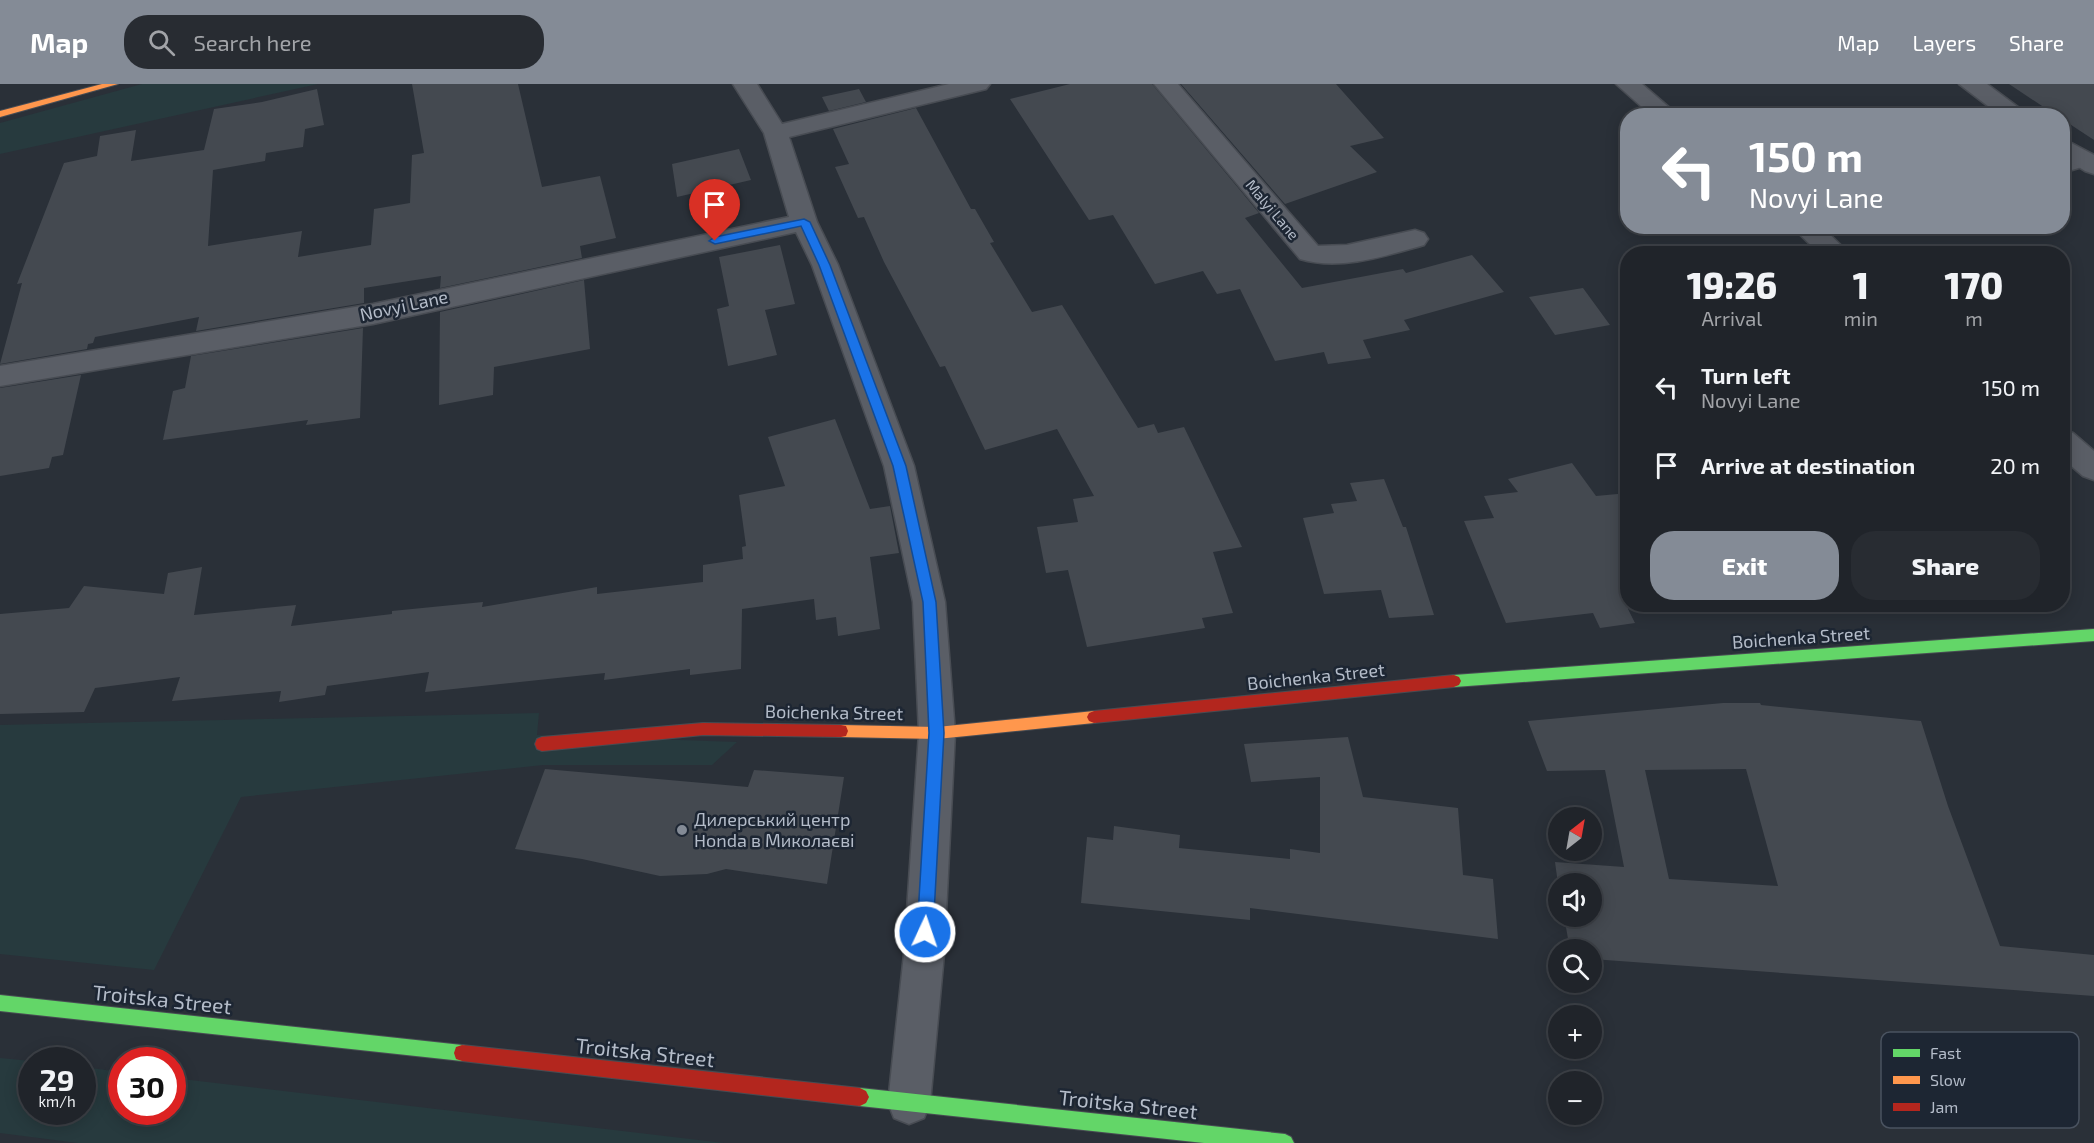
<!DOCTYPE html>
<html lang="en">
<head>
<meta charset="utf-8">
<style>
  :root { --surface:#20242a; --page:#282c32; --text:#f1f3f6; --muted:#a2a4a8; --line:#3d4147; --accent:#848b96 }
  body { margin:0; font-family:"Exo 2",sans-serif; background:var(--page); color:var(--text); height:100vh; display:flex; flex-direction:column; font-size:22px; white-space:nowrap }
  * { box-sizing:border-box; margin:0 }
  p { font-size:20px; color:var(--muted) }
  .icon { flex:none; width:33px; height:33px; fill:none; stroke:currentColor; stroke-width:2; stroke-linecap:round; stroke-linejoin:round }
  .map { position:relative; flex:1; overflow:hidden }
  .side { position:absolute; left:1620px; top:162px; width:450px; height:366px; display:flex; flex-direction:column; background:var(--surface); border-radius:24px; box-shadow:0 3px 15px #0003,0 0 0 2px var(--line) }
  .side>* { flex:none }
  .guide { position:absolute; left:1620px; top:24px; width:450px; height:126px; border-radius:24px; box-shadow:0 3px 15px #0003,0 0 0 2px var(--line); background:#848b96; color:#fff; overflow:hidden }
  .needle { width:39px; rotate:31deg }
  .fabs { position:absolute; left:1548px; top:723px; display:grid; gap:12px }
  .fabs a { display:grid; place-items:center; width:54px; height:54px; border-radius:50%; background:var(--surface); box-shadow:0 3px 15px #0003,0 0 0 2px var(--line); font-size:30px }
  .speed { position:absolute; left:18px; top:963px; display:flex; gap:12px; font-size:30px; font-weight:700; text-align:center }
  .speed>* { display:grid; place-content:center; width:78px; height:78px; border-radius:50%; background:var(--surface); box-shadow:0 3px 15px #0003,0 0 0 2px var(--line); line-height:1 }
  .speed small { font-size:15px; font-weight:400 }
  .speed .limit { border:9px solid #d22; background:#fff; color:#111 }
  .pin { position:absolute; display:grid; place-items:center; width:51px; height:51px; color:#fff; margin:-62px -26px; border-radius:50% 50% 50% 0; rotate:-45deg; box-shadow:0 0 6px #0007 }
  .pin .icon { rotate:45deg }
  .me { position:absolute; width:66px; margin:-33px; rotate:3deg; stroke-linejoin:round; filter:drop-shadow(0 0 4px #0008) }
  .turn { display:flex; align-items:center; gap:21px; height:126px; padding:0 30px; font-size:27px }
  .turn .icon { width:78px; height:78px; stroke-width:2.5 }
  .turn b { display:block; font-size:42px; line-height:51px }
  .eta { display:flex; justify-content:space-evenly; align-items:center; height:102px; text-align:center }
  .eta b { font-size:36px; font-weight:800; line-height:42px }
  .button { display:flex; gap:12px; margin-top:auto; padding:12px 30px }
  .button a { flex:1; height:69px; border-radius:24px; background:var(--accent); color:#fff; font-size:24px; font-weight:800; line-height:69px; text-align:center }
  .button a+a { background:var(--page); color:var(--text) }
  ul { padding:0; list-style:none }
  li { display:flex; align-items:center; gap:18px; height:78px; padding:0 30px }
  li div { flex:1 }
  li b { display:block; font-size:22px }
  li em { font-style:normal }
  header { display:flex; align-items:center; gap:36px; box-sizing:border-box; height:84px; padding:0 30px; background:var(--accent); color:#fff }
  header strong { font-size:28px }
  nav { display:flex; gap:33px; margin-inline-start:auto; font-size:21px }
  .search { width:420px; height:54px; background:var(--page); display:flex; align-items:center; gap:15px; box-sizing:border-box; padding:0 21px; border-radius:24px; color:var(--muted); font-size:22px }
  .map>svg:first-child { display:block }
</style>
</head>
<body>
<header>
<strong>Map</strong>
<div class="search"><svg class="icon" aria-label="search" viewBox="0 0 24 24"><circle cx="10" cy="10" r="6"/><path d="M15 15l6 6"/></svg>Search here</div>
<nav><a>Map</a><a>Layers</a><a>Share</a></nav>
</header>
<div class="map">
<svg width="2094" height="1059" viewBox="0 0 2094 1059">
  <rect width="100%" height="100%" fill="#2a3038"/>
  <path fill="#273a3e" d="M142,0h176l-318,70v-31z
    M539,629l-2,22 200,7 -25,23h-169l-302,32 -87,173 -154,-16v-229z
    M0,974l31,3 1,51h50l1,-45 38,5 1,40h50l1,-34 551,65h-646l-78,-10z"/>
  <path fill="#444950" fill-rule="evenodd" d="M412,0h106l24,103 58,-11 16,62 -36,8 2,12 -142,30 1,-12 -77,12v15l-168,28 3,-14 -104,20 -2,6 -5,1 -1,5 -87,15 22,-81 -5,1 47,-121 33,-7 3,-20 36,-6 -5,31 73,-11 10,-41 48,-7 55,-13 7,36 -19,4 -2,18 -37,6 -1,8 -52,9 -5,76 94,-15 -4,26 73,-12 3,-36 36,-6 2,-48 12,-2z
    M1070,0h82l107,129 -14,5 57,70 101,-19 3,4 66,-18 32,37 -100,28 6,10 -47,10 8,18 -43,6 -4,-12 -49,9 -35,-72 -23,5 -14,-23 -48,13 -42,-69 -24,5 -79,-121z
    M1181,0h155l48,54 -34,8 27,26 -92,32z
    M2009,0h85v56l-32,-21v-3h-5z
    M859,5l7,13 -37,9 -7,-14z
    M916,24l55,101h4l19,33 -4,1 42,69 30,-7 76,123 16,-4 4,9 26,-6 58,120 -29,5 20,61 -31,5 3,10 -118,19 -19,-77 -22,3 -9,-46 41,-5 -5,-23 21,-3 -37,-67 -72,21 -40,-84 -5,1 -56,-105 -20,-45 -6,1 -23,-51 14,-3 -16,-35z
    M739,65l12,31 -74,17 -5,-33z
    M780,161l15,59 -30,6 12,45 -49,11 -11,-57 12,-3 -10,-49z
    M584,196l6,69 -96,18 -1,28 -54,10 1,-93z
    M1583,204l27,37 -55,10 -26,-38z
    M363,244l-3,90 -54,7 2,-5 -145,20 10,-49 12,-3 6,-32z
    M81,291l-18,80 -11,2 -3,11 -49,8v-88z
    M835,335l35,90 20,-3 9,47 -29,4 10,72 -42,7 -2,-19 -20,3 -2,-21 -72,10 -1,60 -51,6v-6l-86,11 1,-7 -180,19 4,-20 -102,14 -2,9 -46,7 2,-11 -109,10 8,-24 -85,11 -11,24 -84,2v-100l69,-6 15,-22 80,8 4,-21 34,-6 -8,48 102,-10 -5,21 101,-12v-3l91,-9 -1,5 115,-20v7l106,-12v-17l40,-6 -1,-12 4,-1 -7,-51 46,-9 -17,-49z
    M1572,379l24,33 32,-3v116l7,14 -35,5 -7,-15 -87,10 -42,-102 30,-3 -10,-22 34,-4 -10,-13z
    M1384,395l19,48h3l28,88 -45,3 -8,-28 -57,4 -21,-76 31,-5 -3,-9 26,-3 -7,-18z
    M1723,619h37l1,2 160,16 27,85 52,140 94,9v41l-502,-37v-9h-22l-6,-34h28v-32h-34l-3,-22 69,5 -19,-97 -58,1 -19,-50zM1746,685l32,117 -109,-7 -24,-109z
    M1348,653l15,60 95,11 5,67 30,4 5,60 -248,-31v12l-169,-17 6,-66 26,3 1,-14 66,9 -1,13 111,11v-10l30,4v-76l-69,5 -7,-38z
    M545,685l203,18 6,-17 90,7 -17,107 -101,-15 -19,5 -47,2 -78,-17 -67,-10z"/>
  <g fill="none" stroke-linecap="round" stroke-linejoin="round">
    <defs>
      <path id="lane" d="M2086,72l6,2 2,3 -2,3 -30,9v-10z"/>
      <path id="street" d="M733,0h24l25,40 167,-40h41l-4,5 -197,48 28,85 21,43 76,201 31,136 10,131 -11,221 -14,149 -6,15 -15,6 -15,-6 -6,-15 16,-149 15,-221 -6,-131 -29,-136 -72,-201 -16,-33 -423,92 -373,62v-20l373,-62 416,-87 -25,-84z
        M1154,0h24l140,162 29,-1 68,-15 9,3 4,6 -4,6c-39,11 -84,26 -124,14z
        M1616,0h26l37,32h-27z
        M1959,0h28l43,32h-29z
        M2062,54l32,17v19l-9,-3 -23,-15z
        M1791,142h30l29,28h-30z
        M2062,346l11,3 21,18v29l-11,-4 -21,-18z"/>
      <path id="fast" d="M2094,545v12l-640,46 -5,-2 -2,-4 2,-4 5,-2z
        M0,911l462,50 6,2 2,6 -2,6 -6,2 -462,-50z
        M860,1004l425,46 6,3 3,6h-90l-344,-37 -6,-3 -3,-6 3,-6z"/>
      <path id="slow" d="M102,0h16l-118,33v-6z
        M1094,627l5,2 2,4 -2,4 -5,2 -157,16 -96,-2 -5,-1 -2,-5 2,-5 5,-1 96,2z"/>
      <path id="jam" d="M1454,591l5,2 2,4 -2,4 -5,2 -360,36 -5,-2 -2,-4 2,-4 5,-2z
        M703,639l138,2 5,1 2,5 -2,5 -5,1 -138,-2 -161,16 -5,-2 -2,-5 2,-5 5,-2z
        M462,961l398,43 6,3 3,6 -3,6 -6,3 -398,-45 -6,-2 -2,-6 2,-6z"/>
    </defs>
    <use href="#lane" stroke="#484c53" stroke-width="3"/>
    <use href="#street" stroke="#484c53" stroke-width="3"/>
    <use href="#fast" stroke="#484c53" stroke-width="2"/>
    <use href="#slow" stroke="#484c53" stroke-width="2"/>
    <use href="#jam" stroke="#484c53" stroke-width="2"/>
    <use href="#lane" fill="#5a5e66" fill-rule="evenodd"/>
    <use href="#street" fill="#5a5e66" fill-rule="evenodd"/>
    <use href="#fast" fill="#63d668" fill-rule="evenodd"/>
    <use href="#slow" fill="#ff974d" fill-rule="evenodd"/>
    <use href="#jam" fill="#b3261e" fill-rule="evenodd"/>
  </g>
  <path fill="#1a73e8" stroke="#114b97" stroke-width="1.5" d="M804,135l6,3 20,43 76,201 30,136 8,131 -11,199 -2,6 -6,2 -6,-2 -2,-6 12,-199 -6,-131 -30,-136 -74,-201 -18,-39 -86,18 -6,-3 6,-4z"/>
  <circle fill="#848b96" stroke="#1d2633" stroke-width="2" cx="682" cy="746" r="6"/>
  <g text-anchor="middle" stroke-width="5" stroke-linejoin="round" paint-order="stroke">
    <g font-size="15" fill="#b4bcc9" stroke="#1d2633">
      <text transform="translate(1272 126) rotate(50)" y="5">Malyi Lane</text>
    </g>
    <g font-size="18" fill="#b4bcc9" stroke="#1d2633">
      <text transform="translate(404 222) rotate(-12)" y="6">Novyi Lane</text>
      <text transform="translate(1801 554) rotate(-4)" y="6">Boichenka Street</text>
      <text transform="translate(1316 593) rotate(-6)" y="6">Boichenka Street</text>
      <text transform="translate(834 629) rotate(1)" y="6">Boichenka Street</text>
    </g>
    <g font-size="18" fill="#b4bcc9" stroke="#1d2633" text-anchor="start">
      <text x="694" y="742">Дилерський центр<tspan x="694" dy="21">Honda в Миколаєві</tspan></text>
    </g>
    <g font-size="21" fill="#b4bcc9" stroke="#1d2633">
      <text transform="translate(162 916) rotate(6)" y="7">Troitska Street</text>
      <text transform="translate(645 969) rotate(6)" y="7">Troitska Street</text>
      <text transform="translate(1128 1021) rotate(6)" y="7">Troitska Street</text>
    </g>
  </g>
  <rect x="1881" y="948" width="198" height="96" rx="9" fill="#1d2633" stroke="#4a5360" stroke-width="1.5"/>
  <rect x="1893" y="965" width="27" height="8" fill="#63d668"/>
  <rect x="1893" y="992" width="27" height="8" fill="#ff974d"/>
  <rect x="1893" y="1019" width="27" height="8" fill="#b3261e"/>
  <g font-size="16" fill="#b4bcc9">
    <text x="1930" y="975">Fast</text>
    <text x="1930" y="1002">Slow</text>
    <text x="1930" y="1029">Jam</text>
  </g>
</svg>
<div class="fabs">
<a><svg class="needle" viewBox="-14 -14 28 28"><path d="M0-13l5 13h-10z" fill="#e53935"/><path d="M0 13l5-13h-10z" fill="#a2a4a8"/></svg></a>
<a><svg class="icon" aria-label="sound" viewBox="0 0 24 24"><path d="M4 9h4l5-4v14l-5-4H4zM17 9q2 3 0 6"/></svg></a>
<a><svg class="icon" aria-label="search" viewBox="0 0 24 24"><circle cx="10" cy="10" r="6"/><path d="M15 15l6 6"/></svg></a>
<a>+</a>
<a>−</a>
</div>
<div class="speed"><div>29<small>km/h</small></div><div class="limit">30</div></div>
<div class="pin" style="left:715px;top:157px;background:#d93025"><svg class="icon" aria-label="arrive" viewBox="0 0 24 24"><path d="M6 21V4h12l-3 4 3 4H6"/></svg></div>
<svg class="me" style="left:925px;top:848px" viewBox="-20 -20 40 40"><circle r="17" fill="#1a73e8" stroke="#fff" stroke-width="3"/><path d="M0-11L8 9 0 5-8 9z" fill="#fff"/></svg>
<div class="guide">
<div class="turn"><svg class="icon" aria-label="left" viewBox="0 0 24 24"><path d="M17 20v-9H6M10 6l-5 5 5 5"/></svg><div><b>150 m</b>Novyi Lane</div></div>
</div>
<section class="side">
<div class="eta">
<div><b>19:26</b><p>Arrival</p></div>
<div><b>1</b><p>min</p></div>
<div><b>170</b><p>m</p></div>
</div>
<ul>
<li><svg class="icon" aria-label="left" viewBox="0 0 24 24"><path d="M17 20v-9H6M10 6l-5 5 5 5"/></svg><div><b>Turn left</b><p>Novyi Lane</p></div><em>150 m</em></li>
<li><svg class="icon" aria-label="arrive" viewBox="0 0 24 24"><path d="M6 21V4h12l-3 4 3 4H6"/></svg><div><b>Arrive at destination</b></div><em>20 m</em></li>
</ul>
<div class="button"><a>Exit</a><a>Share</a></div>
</section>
</div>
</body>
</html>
